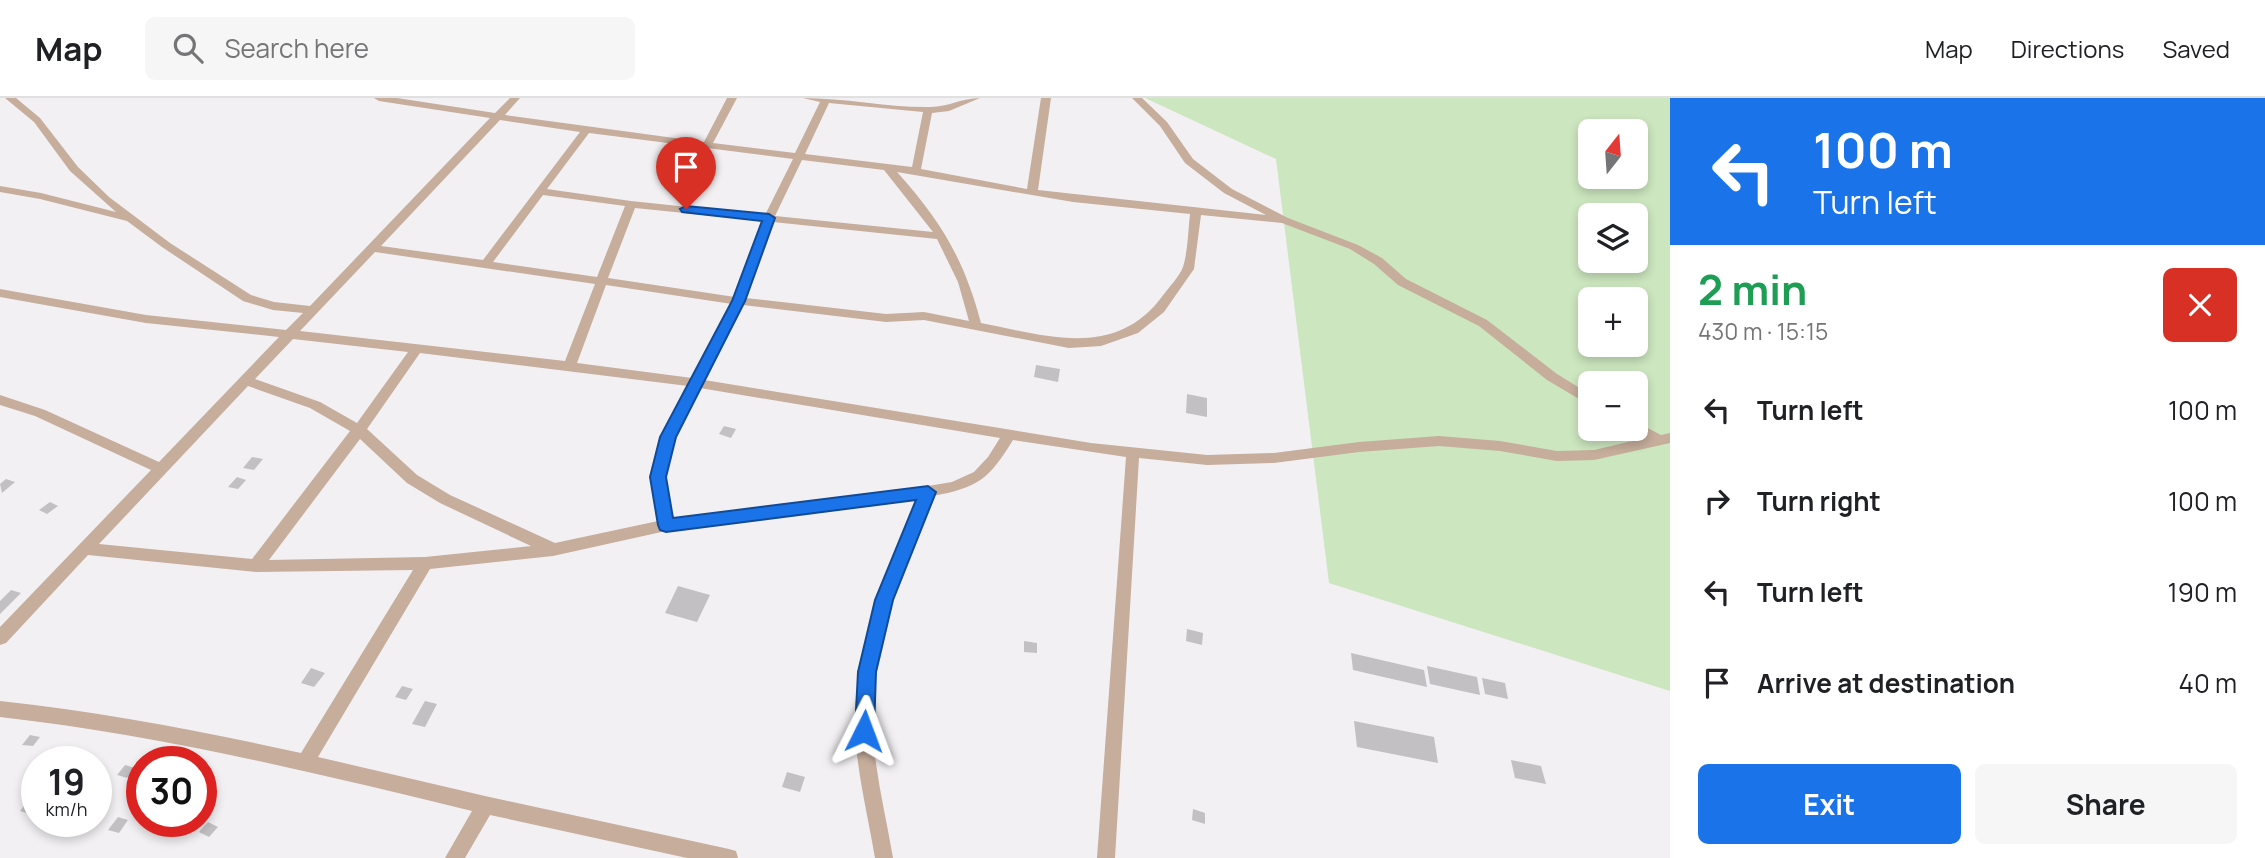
<!DOCTYPE html>
<html lang="en">
<head>
<meta charset="utf-8">
<style>
  :root { --surface:#fff; --page:#f6f6f6; --text:#202124; --muted:#757577; --line:#e0e0e0; --accent:#1a73e8 }
  body { margin:0; font-family:Manrope,sans-serif; background:var(--page); color:var(--text); height:100vh; display:flex; flex-direction:column; font-size:26px; white-space:nowrap }
  * { box-sizing:border-box; margin:0 }
  p { font-size:23px; color:var(--muted) }
  .icon { flex:none; width:38px; height:38px; fill:none; stroke:currentColor; stroke-width:2; stroke-linecap:round; stroke-linejoin:round }
  .map { position:relative; flex:1; overflow:hidden }
  .drawer { display:flex; flex-direction:column; background:var(--surface); width:595px }
  .drawer>* { flex:none }
  .top-card { background:#1a73e8; color:#fff; overflow:hidden }
  .needle { width:46px; rotate:17deg }
  .tools { position:absolute; left:1578px; top:21px; display:grid; gap:14px }
  .tools a { display:grid; place-items:center; width:70px; height:70px; border-radius:10px; background:var(--surface); box-shadow:0 4px 10px #0003; font-size:35px }
  .speed { position:absolute; left:21px; top:648px; display:flex; gap:14px; font-size:35px; font-weight:700; text-align:center }
  .speed>* { display:grid; place-content:center; width:91px; height:91px; border-radius:50%; background:var(--surface); box-shadow:0 4px 10px #0003; line-height:1 }
  .speed small { font-size:18px; font-weight:400 }
  .speed .limit { border:10px solid #d22; background:#fff; color:#111 }
  .pin { position:absolute; display:grid; place-items:center; width:60px; height:60px; color:#fff; margin:-72px -30px; border-radius:50% 50% 50% 0; rotate:-45deg; box-shadow:0 0 7px #0007 }
  .pin .icon { rotate:45deg }
  .me { position:absolute; width:77px; margin:-38px; rotate:3deg; stroke-linejoin:round; filter:drop-shadow(0 0 5px #0008) }
  .turn { display:flex; align-items:center; gap:24px; height:147px; padding:0 28px; font-size:32px }
  .turn .icon { width:91px; height:91px; stroke-width:2.5 }
  .turn b { display:block; font-size:49px; line-height:60px }
  .round { display:grid; place-items:center; flex:none; width:74px; height:74px; border-radius:10px; background:var(--page) }
  .head { display:flex; align-items:center; justify-content:space-between; height:119px; padding:0 28px }
  h1 { font-size:42px; font-weight:700; line-height:52px; color:#1e9e55 }
  .button { display:flex; gap:14px; margin-top:auto; padding:14px 28px }
  .button a { flex:1; height:80px; border-radius:10px; background:var(--accent); color:#fff; font-size:28px; font-weight:700; line-height:80px; text-align:center }
  .button a+a { background:var(--page); color:var(--text) }
  ul { padding:0; list-style:none }
  li { display:flex; align-items:center; gap:21px; height:91px; padding:0 28px }
  li div { flex:1 }
  li b { display:block; font-size:26px }
  li em { font-style:normal }
  header { display:flex; align-items:center; gap:42px; box-sizing:border-box; height:98px; padding:0 35px; background:var(--surface); border-bottom:2px solid var(--line) }
  header strong { font-size:33px }
  nav { display:flex; gap:38px; margin-inline-start:auto; font-size:24px }
  .search { width:490px; height:63px; background:var(--page); display:flex; align-items:center; gap:18px; box-sizing:border-box; padding:0 24px; border-radius:10px; color:var(--muted); font-size:26px }
  main { display:flex; flex:1; min-height:0 }
  .map>svg:first-child { display:block }
</style>
</head>
<body>
<header>
<strong>Map</strong>
<div class="search"><svg class="icon" aria-label="search" viewBox="0 0 24 24"><circle cx="10" cy="10" r="6"/><path d="M15 15l6 6"/></svg>Search here</div>
<nav><a>Map</a><a>Directions</a><a>Saved</a></nav>
</header>
<main>
<div class="map">
<svg width="1670" height="760" viewBox="0 0 1670 760">
  <rect width="100%" height="100%" fill="#f2f0f3"/>
  <path fill="#cce6bf" fill-rule="evenodd" d="M1145,0h525v593l-341,-108 -53,-424zM1591,33h45v46h-45zM1591,117h45v46h-45zM1591,201h45v46h-45zM1591,285h45v46h-45z"/>
  <path fill="#c2c0c3" d="M1036,267l24,4 -2,13 -24,-5z
    M1187,296l20,4v19l-21,-4z
    M724,328l12,3 -5,9 -12,-4z
    M252,359l11,2 -9,11 -11,-2z
    M237,379l9,3 -8,9 -10,-2z
    M6,381l9,3 -13,11 -2,-9z
    M50,404l8,4 -11,8 -8,-4z
    M678,488l32,9 -13,27 -32,-9z
    M11,492l10,3 -21,21v-13z
    M1187,531l16,4 -1,12 -16,-4z
    M1024,543l13,2v10l-13,-1z
    M1351,555l73,17 3,17 -74,-17z
    M1427,568l50,11 3,18 -50,-11z
    M311,570l14,5 -11,14 -13,-4z
    M1482,580l23,5 3,16 -23,-5z
    M402,588l11,3 -7,11 -11,-3z
    M425,603l12,3 -12,23 -13,-3z
    M1354,623l80,16 4,26 -81,-16z
    M30,637l10,2 -7,9 -11,-1z
    M67,652l10,2 -7,9h-11z
    M1511,662l30,6 5,18 -31,-6z
    M125,667l10,3 -8,10 -10,-3z
    M787,674l18,5 -5,15 -18,-5z
    M30,700l7,2v5l-7,9 -10,-3z
    M1193,711l12,4v11l-13,-4z
    M118,719l10,3 -9,13 -11,-3z
    M208,724l10,5 -9,10 -10,-5z"/>
  <g fill="none" stroke-linecap="round" stroke-linejoin="round">
    <path fill="#c6ad9c" fill-rule="evenodd" d="M5,0h11l24,20 38,49 31,30 61,46 81,52 23,7 36,4 180,-188 -111,-17 -5,-3h23l98,15 15,-15h10l-15,17 199,27 23,-44h10l-24,45 82,10 25,-51 -17,-4c43,0 87,10 128,9 17,0 31,-9 49,-9l-31,13 -17,2 -11,56 106,20 14,-91h10l-13,92 228,25 -42,-22 -39,-30 -25,-37 -28,-28h10l25,24 26,37 39,30 56,29 70,27 24,13 24,21 81,41 70,54 34,21v11l-44,-26 -68,-54 -81,-41 -24,-21 -24,-15 -68,-26 -81,-8 -7,54 -30,43 -26,21 -37,13 -32,2 -145,-28 -38,2 -143,-17 -39,75 387,63 116,12 67,-2 85,-11 80,-6 61,5 57,10 37,-1 51,-12 -15,-9h6v-7l25,13 9,-2v10l-76,17 -37,1 -57,-10 -61,-5 -80,6 -85,11 -67,2 -68,-7 -24,400h-18l29,-401 -113,-17c-24,39 -35,48 -81,56 -30,76 -64,153 -59,236 2,42 13,84 20,126h-18c-7,-42 -18,-85 -20,-127 -2,-82 32,-157 62,-232l-251,32 -113,25 -123,13 -112,188 167,39 244,53 7,2 2,7h-51l-197,-43 -25,43h-20l27,-47c-156,-38 -312,-76 -472,-94v-16c102,11 201,30 301,52l112,-183 -157,2 -168,-17 -82,88 -6,2v-18l151,-157 -116,-54 -35,-11v-10l45,15 114,52 120,-125 -133,-14 -146,-26v-8l146,26 140,15 17,-17 -30,-3 -30,-9 -81,-54 -35,-26 -87,-22 -40,-7v-6l41,7 75,19 -46,-41 -36,-49zM829,5l94,9 -11,55 -107,-13zM500,22l80,12 -97,128 -102,-14zM589,35l204,26 -28,56 -134,-14 -84,-12zM802,62l82,10 49,62 -158,-16zM897,74l176,30 117,12c-2,17 -2,37 -7,53 -4,10 -13,19 -19,27 -47,66 -116,42 -183,29 -17,-64 -40,-102 -84,-151zM543,97l82,11 -28,71 -104,-15zM635,110l128,13 -28,76 -127,-19zM773,124l164,17 21,43 11,39 -45,-9 -38,2 -140,-16zM375,154l220,32 -30,77 -265,-30zM606,187l126,19 -40,74 -115,-15zM293,241l115,13 -51,71 -37,-21 -65,-23zM420,255l268,33 -27,51 -10,40 7,44 -103,22 -105,-48 -33,-20 -50,-46zM248,288l62,22 40,23 -98,128 -153,-15zM700,290l300,50 -12,19 -14,15 -22,10 -54,9 -226,27 -7,-41 10,-40zM360,341l47,44 33,20 91,43 -106,11 -156,3z"/>
  </g>
  <path fill="#1a73e8" stroke="#114b97" stroke-width="2" d="M686,108l83,8 6,4 -30,83 -69,136 -10,40 7,41 255,-32 8,6 -43,108 -17,72 -2,59 -3,7 -7,2 -7,-2 -2,-7 3,-59 17,-72 41,-100 -250,32 -6,-2 -2,-5 -8,-48 10,-40 72,-136 30,-80 -80,-9 -2,-3z"/>
</svg>
<div class="tools">
<a><svg class="needle" viewBox="-14 -14 28 28"><path d="M0-13l5 13h-10z" fill="#e53935"/><path d="M0 13l5-13h-10z" fill="#757577"/></svg></a>
<a><svg class="icon" aria-label="layers" viewBox="0 0 24 24"><path d="M12 4l9 5-9 5-9-5zM3 14l9 5 9-5"/></svg></a>
<a>+</a>
<a>−</a>
</div>
<div class="speed"><div>19<small>km/h</small></div><div class="limit">30</div></div>
<div class="pin" style="left:686px;top:111px;background:#d93025"><svg class="icon" aria-label="arrive" viewBox="0 0 24 24"><path d="M6 21V4h12l-3 4 3 4H6"/></svg></div>
<svg class="me" style="left:864px;top:633px" viewBox="-20 -20 40 40"><path d="M0-17L14 15 0 8-14 15z" fill="#1a73e8" stroke="#fff" stroke-width="4"/></svg>
</div>
<section class="drawer">
<div class="top-card">
<div class="turn"><svg class="icon" aria-label="left" viewBox="0 0 24 24"><path d="M17 20v-9H6M10 6l-5 5 5 5"/></svg><div><b>100 m</b>Turn left</div></div>
</div>
<div class="head"><div><h1>2 min</h1><p>430 m · 15:15</p></div><a class="round" style="background:#d93025;color:#fff"><svg class="icon" aria-label="close" viewBox="0 0 24 24"><path d="M6 6l12 12M18 6L6 18"/></svg></a></div>
<ul>
<li><svg class="icon" aria-label="left" viewBox="0 0 24 24"><path d="M17 20v-9H6M10 6l-5 5 5 5"/></svg><div><b>Turn left</b></div><em>100 m</em></li>
<li><svg class="icon" aria-label="right" viewBox="0 0 24 24"><path d="M7 20v-9h11M14 6l5 5-5 5"/></svg><div><b>Turn right</b></div><em>100 m</em></li>
<li><svg class="icon" aria-label="left" viewBox="0 0 24 24"><path d="M17 20v-9H6M10 6l-5 5 5 5"/></svg><div><b>Turn left</b></div><em>190 m</em></li>
<li><svg class="icon" aria-label="arrive" viewBox="0 0 24 24"><path d="M6 21V4h12l-3 4 3 4H6"/></svg><div><b>Arrive at destination</b></div><em>40 m</em></li>
</ul>
<div class="button"><a>Exit</a><a>Share</a></div>
</section>
</main>
</body>
</html>
